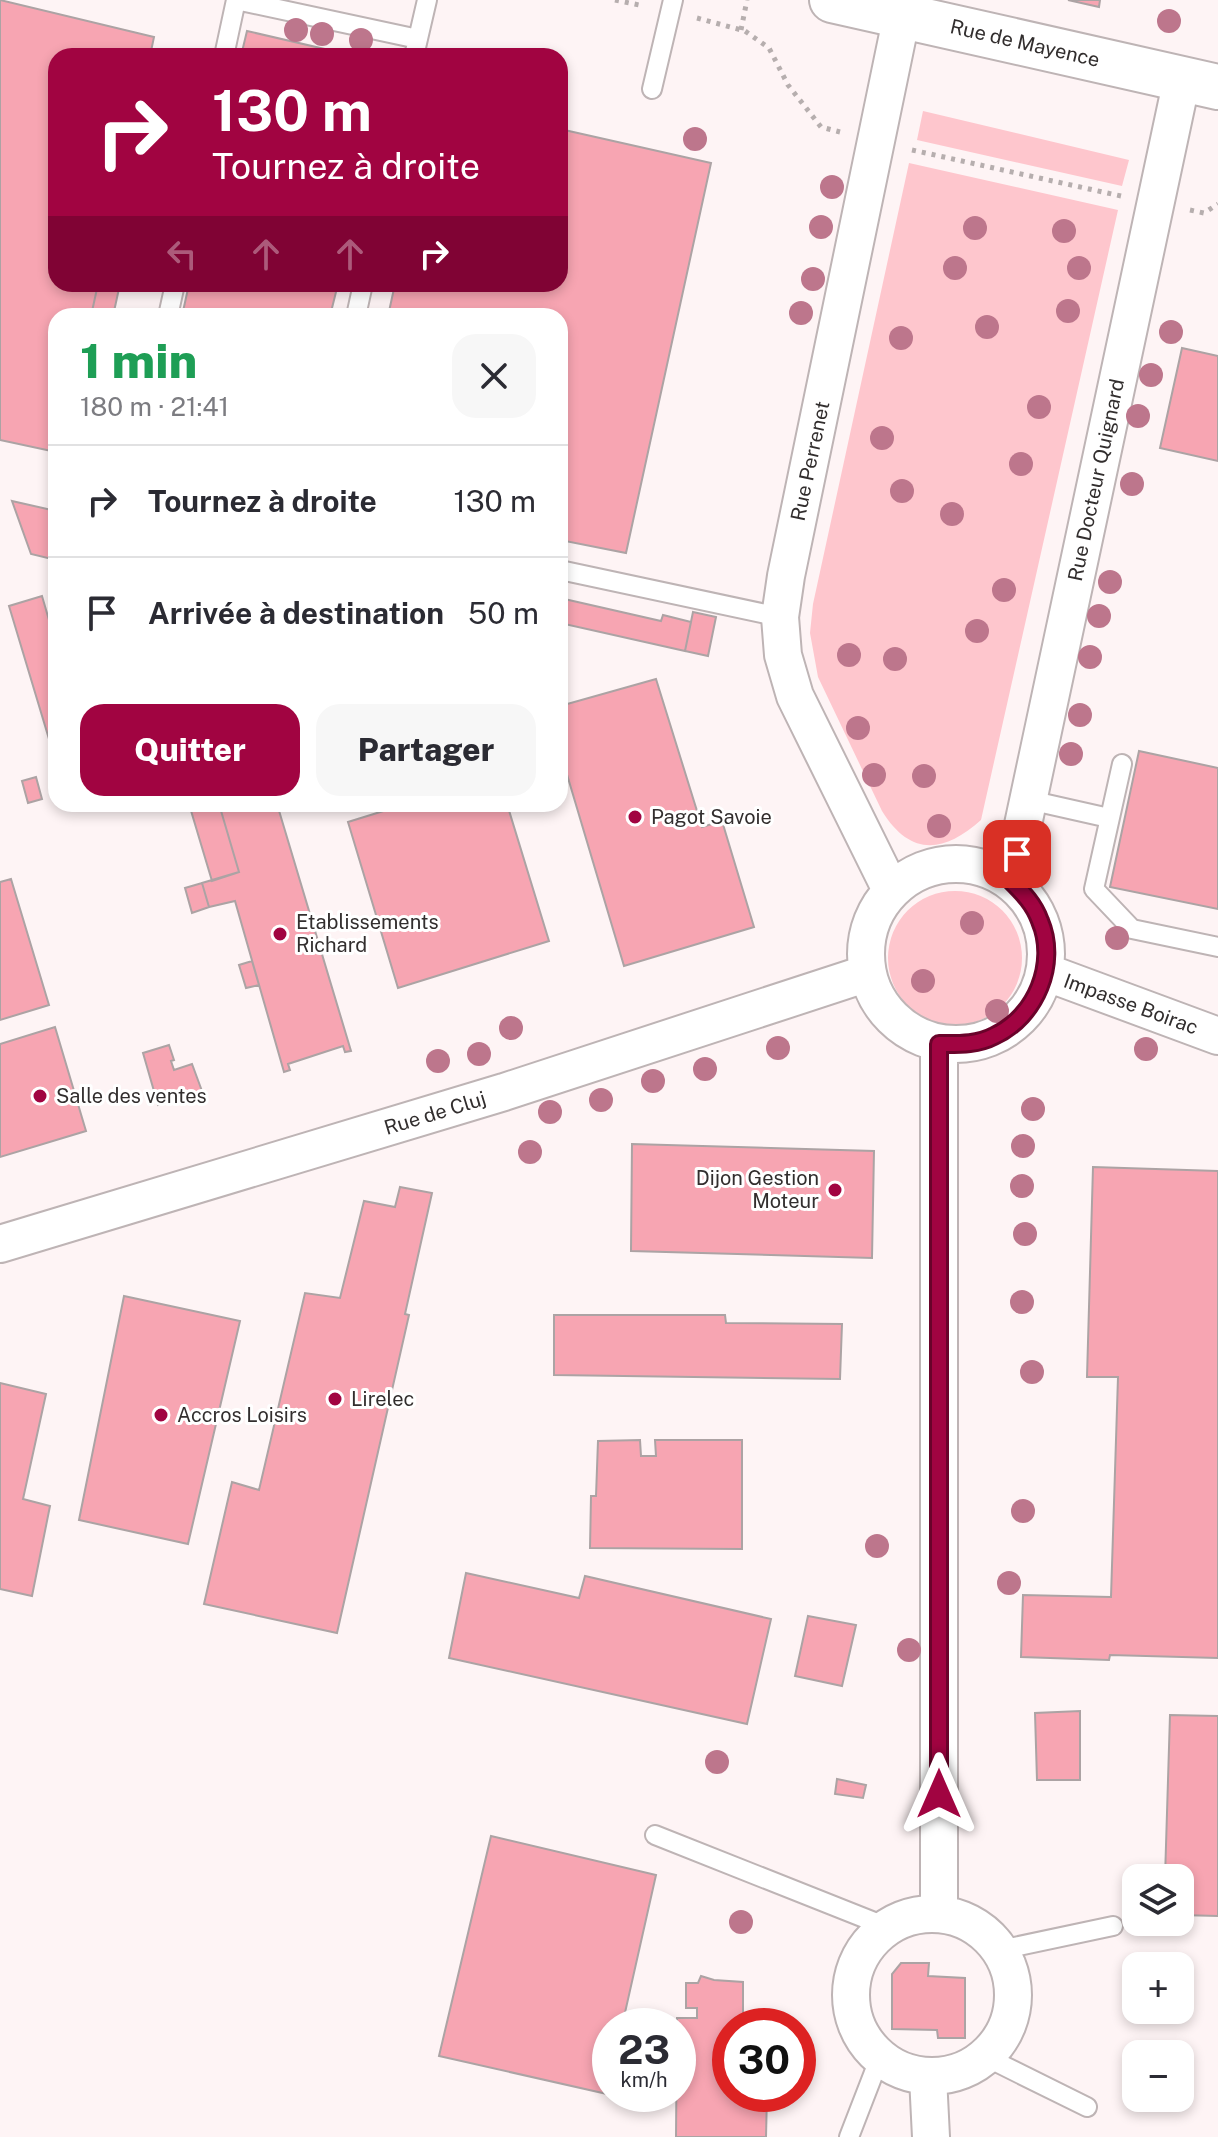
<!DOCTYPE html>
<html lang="fr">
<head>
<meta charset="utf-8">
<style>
  :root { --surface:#fff; --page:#f7f7f7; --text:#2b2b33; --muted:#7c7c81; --line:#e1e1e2; --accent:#a10441 }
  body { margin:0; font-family:"Public Sans",sans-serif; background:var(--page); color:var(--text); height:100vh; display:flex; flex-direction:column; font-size:30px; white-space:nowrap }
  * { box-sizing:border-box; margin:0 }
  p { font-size:26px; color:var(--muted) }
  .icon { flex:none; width:44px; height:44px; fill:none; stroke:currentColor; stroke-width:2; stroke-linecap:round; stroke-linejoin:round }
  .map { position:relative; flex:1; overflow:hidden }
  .drawer { position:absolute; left:48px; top:308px; width:520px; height:504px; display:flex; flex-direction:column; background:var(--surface); border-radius:24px; box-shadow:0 4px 12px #0003 }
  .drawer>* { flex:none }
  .top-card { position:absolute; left:48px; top:48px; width:520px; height:244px; border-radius:24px; box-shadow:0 4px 12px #0003; background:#a10441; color:#fff; overflow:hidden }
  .tools { position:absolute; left:1122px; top:1864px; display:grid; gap:16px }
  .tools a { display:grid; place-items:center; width:72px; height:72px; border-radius:16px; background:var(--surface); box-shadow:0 4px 12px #0003; font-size:40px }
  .speed { position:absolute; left:592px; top:2008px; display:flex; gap:16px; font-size:40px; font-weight:700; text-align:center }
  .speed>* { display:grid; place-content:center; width:104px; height:104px; border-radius:50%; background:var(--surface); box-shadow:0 4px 12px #0003; line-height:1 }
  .speed small { font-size:20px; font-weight:400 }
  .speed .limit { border:12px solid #d22; background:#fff; color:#111 }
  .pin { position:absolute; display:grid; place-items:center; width:68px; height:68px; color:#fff; margin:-34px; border-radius:16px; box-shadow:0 4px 12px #0006 }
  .me { position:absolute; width:88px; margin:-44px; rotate:0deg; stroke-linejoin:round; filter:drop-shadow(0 0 6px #0008) }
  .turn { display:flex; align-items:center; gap:28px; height:168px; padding:0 32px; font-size:36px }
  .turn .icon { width:104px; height:104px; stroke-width:2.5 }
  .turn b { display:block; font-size:56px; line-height:68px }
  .lanes { display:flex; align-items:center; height:76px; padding:0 32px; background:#0003; justify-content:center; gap:40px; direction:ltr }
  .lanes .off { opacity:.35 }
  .round { display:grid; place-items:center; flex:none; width:84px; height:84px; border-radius:24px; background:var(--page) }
  .overview { display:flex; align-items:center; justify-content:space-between; height:136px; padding:0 32px }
  h1 { font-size:48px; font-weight:800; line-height:60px; color:#1e9e55 }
  .button { display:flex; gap:16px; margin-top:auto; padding:16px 32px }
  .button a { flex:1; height:92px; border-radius:24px; background:var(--accent); color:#fff; font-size:32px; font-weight:800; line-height:92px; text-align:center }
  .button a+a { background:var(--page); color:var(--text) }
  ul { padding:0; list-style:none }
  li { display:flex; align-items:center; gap:24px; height:112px; padding:0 32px; border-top:2px solid var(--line) }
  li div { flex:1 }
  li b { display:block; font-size:30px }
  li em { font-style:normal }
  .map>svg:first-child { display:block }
</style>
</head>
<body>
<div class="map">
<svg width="1218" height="2137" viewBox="0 0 1218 2137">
  <rect width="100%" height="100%" fill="#fef4f5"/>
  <path fill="#fec6cd" d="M923,111l206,49 -7,26 -205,-46z
    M909,163l209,47 -137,610c-38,34 -71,36 -99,-9l-64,-134 -8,-44 3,-29z
    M888 958a67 67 0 1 1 134 0a67 67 0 1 1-134 0Z"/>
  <path fill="#f7a5b2" stroke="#aca3a4" stroke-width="2" d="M0,0l154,37 -4,19h-94v228h42l-7,32h-35v136l-56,-12z
    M1068,0h32l-1,7z
    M247,31l108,25h-114z
    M560,129l151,34 -85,390 -66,-13v-224h-172l7,-32h165z
    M98,284h22l-7,32h-22z
    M189,284h149l-8,32h-148z
    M1182,348l36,8v105l-58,-13z
    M12,501l44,10v49l-25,-6z
    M42,596l14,48 -1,115 -46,-153z
    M560,598l101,23 2,-6 28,7 -6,29 -125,-28z
    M693,612l23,5 -8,39 -23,-5z
    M656,679l46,148 20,-6 32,106 -130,39 -64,-215v-45z
    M1139,751l79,17v141l-108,-22z
    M36,777l6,22 -14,4 -6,-22z
    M189,804h30l20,68 -27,9z
    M219,804h58l74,247 -6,1 -2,-6 -55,18 2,6 -6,2 -49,-171 -26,6 -7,-24 37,-11z
    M406,804h101l42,137 -151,47 -50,-166z
    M11,879l38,126 -49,15v-138z
    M202,883l7,24 -17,6 -7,-25z
    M252,961l7,24 -13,3 -7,-23z
    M55,1027l31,104 -86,26v-113z
    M169,1045l5,15 -3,1 3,9 18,-6 10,27 -44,14 -15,-52z
    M632,1144l242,7 -2,107 -241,-7z
    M1093,1167l125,4v487l-108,-3 -1,5 -88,-3 2,-62 88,2 7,-220h-31z
    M400,1187l32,6 -27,121 4,1 -72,318 -133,-29 28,-122 27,8 46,-197 35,5 24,-97 31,6z
    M124,1296l116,25 -52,223 -109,-24z
    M554,1315h171l1,8 116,1 -2,55 -286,-4z
    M0,1383l46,11 -23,105 27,7 -18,90 -32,-7z
    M640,1440l1,16h15l-1,-16h87v109l-152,-1 1,-52h5l2,-55z
    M466,1573l113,25 6,-22 186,43 -24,105 -298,-66z
    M808,1616l48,9 -14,61 -47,-10z
    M1080,1711v69h-43l-2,-67z
    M1170,1715l48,1v200l-38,-1v-37h-15z
    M837,1779l29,6 -3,13 -28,-4z
    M491,1836l165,39 -34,151h-12v55l-3,13 -168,-38z
    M901,1963h28l-1,13 37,2v60h-27l-1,-8 -45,-1v-55z
    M701,1976l13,4 29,2v35h25v9h-38v68h37l-1,43h-90l1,-119h20v-10h-11v-25h12z"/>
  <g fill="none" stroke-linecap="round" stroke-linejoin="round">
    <defs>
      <path id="lane" d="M236,0l182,39
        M224,56l12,-56
        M414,56l13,-56
        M652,89l21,-89
        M168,316l7,-32
        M356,316l7,-32
        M560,570l220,47
        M1122,764l-28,125 38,40 86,18
        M1029,800l80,18
        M655,1835l232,92
        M1000,1950l113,-24
        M986,2057l101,50
        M849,2137l31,-80"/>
      <path id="street" d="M866 954a90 90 0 1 1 180 0a90 90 0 1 1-180 0Z
        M1011,881l171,-802
        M891,890l-96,-194 -12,-41 -3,-38 6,-41 116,-561
        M1045,972l173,64
        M939,1044v870
        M0,1244l504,-152 364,-119
        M851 1995a81 81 0 1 1 162 0a81 81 0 1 1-162 0Z
        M928,2077l3,60"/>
      <path id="secondary" d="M832,0l386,87"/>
    </defs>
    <use href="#lane" stroke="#beb4b5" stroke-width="22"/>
    <use href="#street" stroke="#beb4b5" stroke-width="40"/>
    <use href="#secondary" stroke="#beb4b5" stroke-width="48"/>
    <path stroke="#b6aeae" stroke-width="5" stroke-dasharray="4 6" stroke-linecap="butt" d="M615,0l29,6
      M697,18l48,13 24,17 19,37 33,42 19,5
      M741,30l6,-30
      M912,150l209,46
      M1190,210l14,3 14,-9"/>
    <use href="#lane" stroke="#fff" stroke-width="18"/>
    <use href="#street" stroke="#fff" stroke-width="36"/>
    <use href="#secondary" stroke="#fff" stroke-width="44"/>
  </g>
  <g fill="#bd768c">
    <circle cx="1169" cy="21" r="12"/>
    <circle cx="296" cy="30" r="12"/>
    <circle cx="322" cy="34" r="12"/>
    <circle cx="361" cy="40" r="12"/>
    <circle cx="695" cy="139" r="12"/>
    <circle cx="832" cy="187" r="12"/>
    <circle cx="821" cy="227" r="12"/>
    <circle cx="975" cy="228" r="12"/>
    <circle cx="1064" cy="231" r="12"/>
    <circle cx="955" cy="268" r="12"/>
    <circle cx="1079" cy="268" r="12"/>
    <circle cx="813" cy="279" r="12"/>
    <circle cx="1068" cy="311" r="12"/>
    <circle cx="801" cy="313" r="12"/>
    <circle cx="987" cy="327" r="12"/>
    <circle cx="1171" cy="332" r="12"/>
    <circle cx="901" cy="338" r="12"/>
    <circle cx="1151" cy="375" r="12"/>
    <circle cx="1039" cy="407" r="12"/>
    <circle cx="1138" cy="416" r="12"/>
    <circle cx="882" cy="438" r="12"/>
    <circle cx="1021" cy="464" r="12"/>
    <circle cx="1132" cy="484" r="12"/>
    <circle cx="902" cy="491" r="12"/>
    <circle cx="952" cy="514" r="12"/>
    <circle cx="1110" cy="582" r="12"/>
    <circle cx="1004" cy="590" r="12"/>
    <circle cx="1099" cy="616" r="12"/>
    <circle cx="977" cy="631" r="12"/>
    <circle cx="849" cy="655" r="12"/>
    <circle cx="1090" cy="657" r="12"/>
    <circle cx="895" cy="659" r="12"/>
    <circle cx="1080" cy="715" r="12"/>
    <circle cx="858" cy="728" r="12"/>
    <circle cx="1071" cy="754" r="12"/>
    <circle cx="874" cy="775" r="12"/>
    <circle cx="924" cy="776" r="12"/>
    <circle cx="939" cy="826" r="12"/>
    <circle cx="972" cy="923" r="12"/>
    <circle cx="1117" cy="938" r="12"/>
    <circle cx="923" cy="981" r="12"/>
    <circle cx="997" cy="1011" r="12"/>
    <circle cx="511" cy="1028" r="12"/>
    <circle cx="778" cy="1048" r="12"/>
    <circle cx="1146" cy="1049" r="12"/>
    <circle cx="479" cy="1054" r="12"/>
    <circle cx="438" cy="1061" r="12"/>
    <circle cx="705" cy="1069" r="12"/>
    <circle cx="653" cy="1081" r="12"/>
    <circle cx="601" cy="1100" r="12"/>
    <circle cx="1033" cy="1109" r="12"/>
    <circle cx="550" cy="1112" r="12"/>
    <circle cx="1023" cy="1146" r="12"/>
    <circle cx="530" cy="1152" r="12"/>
    <circle cx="1022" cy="1186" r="12"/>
    <circle cx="1025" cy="1234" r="12"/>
    <circle cx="1022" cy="1302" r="12"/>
    <circle cx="1032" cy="1372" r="12"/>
    <circle cx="1023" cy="1511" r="12"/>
    <circle cx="877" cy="1546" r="12"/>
    <circle cx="1009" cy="1583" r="12"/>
    <circle cx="909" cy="1650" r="12"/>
    <circle cx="717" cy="1762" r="12"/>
    <circle cx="741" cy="1922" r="12"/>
  </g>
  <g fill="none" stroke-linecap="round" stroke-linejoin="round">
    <defs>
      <path id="route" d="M939,1794v-750c19,0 38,1 55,-8 42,-19 64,-73 46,-115 -6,-17 -17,-28 -29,-40l6,-27"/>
    </defs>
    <use href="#route" stroke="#69032a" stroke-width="20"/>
    <use href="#route" stroke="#a10441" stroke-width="14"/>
  </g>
  <g fill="#a10441" stroke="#fff" stroke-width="3">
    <circle cx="635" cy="817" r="8"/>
    <circle cx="280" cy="934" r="8"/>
    <circle cx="40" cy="1096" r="8"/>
    <circle cx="835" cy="1190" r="8"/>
    <circle cx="335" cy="1399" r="8"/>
    <circle cx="161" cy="1415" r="8"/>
  </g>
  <g text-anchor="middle" stroke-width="6" stroke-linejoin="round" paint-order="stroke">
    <g font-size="20" fill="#322e2e" stroke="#fff">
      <text transform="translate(1025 43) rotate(13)" y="7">Rue de Mayence</text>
      <text transform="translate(810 461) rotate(-78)" y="7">Rue Perrenet</text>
      <text transform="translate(1096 480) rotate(-78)" y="7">Rue Docteur Quignard</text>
      <text transform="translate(1131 1004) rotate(20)" y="7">Impasse Boirac</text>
      <text transform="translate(435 1113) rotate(-17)" y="7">Rue de Cluj</text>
    </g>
    <g font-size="20" fill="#322e2e" stroke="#fff" text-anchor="start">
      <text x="651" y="824">Pagot Savoie</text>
      <text x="296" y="929">Etablissements<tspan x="296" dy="23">Richard</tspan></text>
      <text x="56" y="1103">Salle des ventes</text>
      <text x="819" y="1185" text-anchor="end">Dijon Gestion<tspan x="819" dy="23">Moteur</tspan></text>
      <text x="351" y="1406">Lirelec</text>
      <text x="177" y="1422">Accros Loisirs</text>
    </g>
  </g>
</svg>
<div class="tools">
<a><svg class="icon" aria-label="layers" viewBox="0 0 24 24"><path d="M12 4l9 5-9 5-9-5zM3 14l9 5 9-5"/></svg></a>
<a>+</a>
<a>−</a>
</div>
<div class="speed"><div>23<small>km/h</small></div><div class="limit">30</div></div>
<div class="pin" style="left:1017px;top:854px;background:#d93025"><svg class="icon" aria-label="arrive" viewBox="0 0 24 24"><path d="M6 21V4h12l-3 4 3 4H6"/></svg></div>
<svg class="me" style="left:939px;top:1794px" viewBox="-20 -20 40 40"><path d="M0-17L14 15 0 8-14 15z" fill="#a10441" stroke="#fff" stroke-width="4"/></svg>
<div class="top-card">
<div class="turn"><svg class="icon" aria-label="right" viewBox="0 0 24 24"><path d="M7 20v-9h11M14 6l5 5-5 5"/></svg><div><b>130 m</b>Tournez à droite</div></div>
<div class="lanes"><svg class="icon off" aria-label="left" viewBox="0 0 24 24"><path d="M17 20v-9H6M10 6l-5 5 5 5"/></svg><svg class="icon off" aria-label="ahead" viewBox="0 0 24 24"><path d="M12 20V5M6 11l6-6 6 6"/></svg><svg class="icon off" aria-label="ahead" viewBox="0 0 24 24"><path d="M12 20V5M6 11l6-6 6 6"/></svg><svg class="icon" aria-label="right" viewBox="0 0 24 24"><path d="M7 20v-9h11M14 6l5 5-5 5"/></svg></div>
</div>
<section class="drawer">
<div class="overview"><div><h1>1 min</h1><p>180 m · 21:41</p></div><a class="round"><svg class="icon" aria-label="close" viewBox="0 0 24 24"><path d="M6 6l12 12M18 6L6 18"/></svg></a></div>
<ul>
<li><svg class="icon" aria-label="right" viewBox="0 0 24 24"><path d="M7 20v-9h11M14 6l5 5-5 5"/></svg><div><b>Tournez à droite</b></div><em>130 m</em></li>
<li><svg class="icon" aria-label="arrive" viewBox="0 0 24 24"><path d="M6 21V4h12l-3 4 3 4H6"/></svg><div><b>Arrivée à destination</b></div><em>50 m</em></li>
</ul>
<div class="button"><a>Quitter</a><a>Partager</a></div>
</section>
</div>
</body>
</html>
